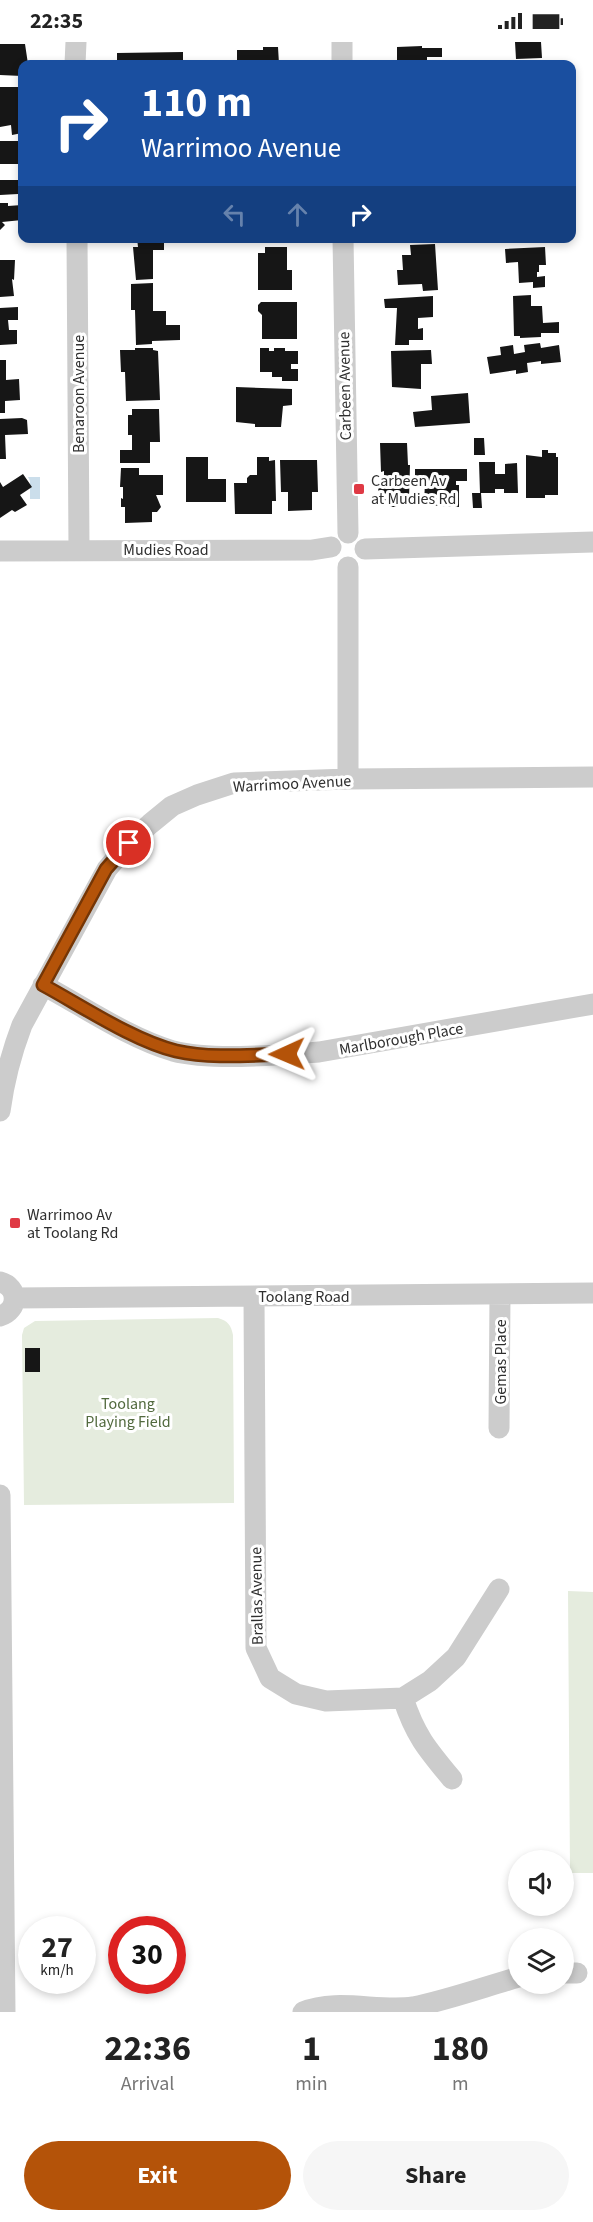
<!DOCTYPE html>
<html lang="en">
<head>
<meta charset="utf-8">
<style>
  :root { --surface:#fff; --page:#f6f6f6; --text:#222; --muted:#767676; --accent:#b45309 }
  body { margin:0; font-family:"Source Sans 3",sans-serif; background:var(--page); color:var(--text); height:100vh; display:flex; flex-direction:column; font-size:22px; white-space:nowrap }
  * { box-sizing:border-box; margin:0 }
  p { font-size:20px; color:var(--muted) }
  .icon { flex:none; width:33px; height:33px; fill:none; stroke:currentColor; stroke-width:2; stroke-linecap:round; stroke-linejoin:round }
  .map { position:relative; height:1970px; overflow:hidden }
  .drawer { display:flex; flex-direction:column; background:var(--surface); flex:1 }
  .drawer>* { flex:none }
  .top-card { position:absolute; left:18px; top:18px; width:558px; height:183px; border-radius:12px; box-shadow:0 3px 9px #0003; background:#1a4fa0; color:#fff; overflow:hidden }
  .fabs { position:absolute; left:508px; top:1808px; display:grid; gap:12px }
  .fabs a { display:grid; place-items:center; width:66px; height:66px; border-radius:50%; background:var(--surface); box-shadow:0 3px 9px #0003; font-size:30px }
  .speed { position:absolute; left:18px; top:1874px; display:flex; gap:12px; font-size:30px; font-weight:700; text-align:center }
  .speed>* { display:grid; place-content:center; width:78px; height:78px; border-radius:50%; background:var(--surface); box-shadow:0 3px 9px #0003; line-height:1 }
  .speed small { font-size:15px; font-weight:400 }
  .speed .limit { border:9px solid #d22; background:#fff; color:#111 }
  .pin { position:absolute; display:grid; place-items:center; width:51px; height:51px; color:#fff; margin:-26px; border:3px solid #fff; border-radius:50%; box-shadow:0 2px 6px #0007 }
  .me { position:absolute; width:66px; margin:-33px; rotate:269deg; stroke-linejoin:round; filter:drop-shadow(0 0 4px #0008) }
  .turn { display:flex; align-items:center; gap:21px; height:126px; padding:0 24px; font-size:27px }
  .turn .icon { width:78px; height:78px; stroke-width:2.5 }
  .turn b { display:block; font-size:42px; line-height:51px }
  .lanes { display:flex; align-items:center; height:57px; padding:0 24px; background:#0003; justify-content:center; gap:30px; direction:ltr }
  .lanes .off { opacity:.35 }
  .eta { display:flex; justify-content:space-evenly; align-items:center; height:102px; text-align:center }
  .eta b { font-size:36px; font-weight:700; line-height:42px }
  .cta { display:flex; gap:12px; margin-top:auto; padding:12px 24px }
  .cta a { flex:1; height:69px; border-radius:36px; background:var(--accent); color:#fff; font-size:24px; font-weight:700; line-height:69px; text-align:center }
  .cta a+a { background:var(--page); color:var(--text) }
  .status { display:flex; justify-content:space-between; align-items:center; height:42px; padding:0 30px; background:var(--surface); direction:ltr }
  .status svg { height:16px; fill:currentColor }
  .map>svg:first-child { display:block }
</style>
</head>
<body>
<div class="status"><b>22:35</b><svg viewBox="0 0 49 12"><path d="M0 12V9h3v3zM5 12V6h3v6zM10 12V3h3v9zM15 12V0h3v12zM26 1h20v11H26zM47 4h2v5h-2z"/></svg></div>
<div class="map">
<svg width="593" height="1970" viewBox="0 0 593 1970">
  <rect width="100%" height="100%" fill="#fff"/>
  <path fill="#e5ecde" d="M218,1276c10,3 13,7 15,17l1,168 -210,2 -2,-170 2,-7 11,-7z
    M568,1549l25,1v281h-23z"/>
  <path fill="#cbdeeb" d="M28,435h12v22h-10v-18z"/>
  <path fill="#161616" d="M515,0h26l1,16 -26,1z
    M0,2h25l3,20h-6v12l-22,-1z
    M422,4v2h20v9h-15v7h-26v-3h-4v-14z
    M263,5h15l1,17h-49l-1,-4h8v-10h26z
    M183,10v12h-66v-11z
    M0,45h22v46l-10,2 -1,-10 -11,2z
    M0,99h22v23h-22z
    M0,138h18v14l-18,1z
    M0,161h8v3l14,-1v15l-20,2 3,3 -5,5z
    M137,196h27v12h-11v29l-17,1 -3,-33h5z
    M435,202l3,46 -15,1 -1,-7 -24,1 -1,-15h6l-1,-15h9l-1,-10z
    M265,205h22v23h5v20h-34v-37h7z
    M545,205l1,18h-7v7h-2v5l8,-1v11l-12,1v-6l-14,1 -1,-21 -12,1 -1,-14z
    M0,218h15l-1,20 -2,-1 2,17 -14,1z
    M153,241v28h13v14h14v15l-28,1v3l-16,1 -1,-35h-4v-26z
    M531,253v11h11l1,17 16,-1v11h-18v4l-21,1v-2h-6l-1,-40z
    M433,254v21l-15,1v11l5,-1v12h-14v5h-14l2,-37h-12l-1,-9z
    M261,260h36v37h-35v-24l-4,-4v-6z
    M18,265v13h-10l1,10h8v14l-17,1v-37z
    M540,301l1,5 18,-3 2,17 -20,2v-3l-14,2 1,9 -12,2v-4l-26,4 -3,-17 14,-2 -1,-8 13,-2 1,9 11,-2 -1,-7z
    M135,306h18v2l5,1 2,49 -34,1 -1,-29h-4l-1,-22h15z
    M260,306h9v3h5v-3h11v3h13v13h-7v5h7v12h-16v-4h-10v-5h-12z
    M431,308l1,14h-11v25l-29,-2 -1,-36z
    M0,318h6v20l13,-1 1,21 -15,1v12h-5z
    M236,345l56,2v16l-9,1 -2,21h-26v-3l-19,-2z
    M468,351l2,30 -55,4 -2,-15 19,-2 -1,-14z
    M132,367h27l1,33h-10v21h-30v-13h12v-15h-4v-20h4z
    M22,376l5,2 1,14 -23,1 1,24h-6v-40z
    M474,396h10l1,17h-11z
    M380,401h27l1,22h2l-1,34 -11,1v7h-8v-7l-11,1 -1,-16h6v-14l-3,1z
    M542,408h6v3h8v4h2v38h-13v3h-19v-43l16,2z
    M186,415h22v22h18v23h-40z
    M257,415h12v4l6,-1 1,41h-4v13h-37l-1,-31h13v-5l3,-3h7z
    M280,418h37l1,32h-6v18l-24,1v-19h-7z
    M479,420h16v12h10v-10l12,-1 1,30h-14v-4h-9v4h-14l1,15h-9l-1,-15h8z
    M121,426h18v7h24v20h-7l5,12 -4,5h-5v10l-27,1v-16h-4v-9l2,1v-12h-3z
    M415,427h52v12h-11v4h3v22l-35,-2 1,-23 -10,-1z
    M23,432l9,13 -12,8 7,10 -12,7 -3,-2 -12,8v-36l3,5z
    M25,1306h15v24h-15z"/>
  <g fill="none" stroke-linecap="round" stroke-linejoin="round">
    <path stroke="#ccc" stroke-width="21" d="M342,0v22
      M75,22l1,-22
      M77,196l2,311
      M343,196l5,295
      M365,507l228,-7
      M0,509l312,-1 19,-3
      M348,525v212
      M43,943c41,22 86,53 130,66 39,10 106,4 146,1l274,-48
      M0,1069c4,-30 11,-57 22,-86l85,-156 22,-26 21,-19 22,-18 25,-11 37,-12 114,-4 245,-2
      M0,1240c19,5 19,28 0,34
      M254,1255l2,351 14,30 26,16 30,7 77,-3 27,-17 26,-24 43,-68
      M15,1256l578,-5
      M499,1386l1,-133
      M0,1453l5,517
      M403,1656c12,37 24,51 49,81
      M564,1931h13
      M303,1970c34,-14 75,0 110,-5 35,-7 71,-20 106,-30"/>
  </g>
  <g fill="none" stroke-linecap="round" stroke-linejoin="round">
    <defs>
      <path id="route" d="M129,801l-23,26 -63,116c39,21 91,56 133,66 35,8 75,4 111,3"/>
    </defs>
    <use href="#route" stroke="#753606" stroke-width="15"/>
    <use href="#route" stroke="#b45309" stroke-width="10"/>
  </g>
  <g fill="#df3944" stroke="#fff" stroke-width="2">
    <rect x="353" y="441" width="12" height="12" rx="3"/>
    <rect x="9" y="1175" width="12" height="12" rx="3"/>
  </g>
  <g text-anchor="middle" stroke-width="6" stroke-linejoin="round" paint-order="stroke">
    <g font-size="16" fill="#2f2f2f" stroke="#fff">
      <text transform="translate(344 344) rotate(-91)" y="6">Carbeen Avenue</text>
      <text transform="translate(78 352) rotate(-90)" y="6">Benaroon Avenue</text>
      <text x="166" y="513">Mudies Road</text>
      <text transform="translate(292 741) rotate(-3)" y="6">Warrimoo Avenue</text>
      <text transform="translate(401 996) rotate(-10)" y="6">Marlborough Place</text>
      <text x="304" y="1260">Toolang Road</text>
      <text transform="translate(500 1320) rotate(-90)" y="6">Gemas Place</text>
      <text transform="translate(256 1554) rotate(-91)" y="6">Brallas Avenue</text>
    </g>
    <g font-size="16" fill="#2f2f2f" stroke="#fff" text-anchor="start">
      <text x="371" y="444">Carbeen Av<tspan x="371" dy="18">at Mudies Rd</tspan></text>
      <text x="27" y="1178">Warrimoo Av<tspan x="27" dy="18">at Toolang Rd</tspan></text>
    </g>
    <g font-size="16" fill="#526a3e" stroke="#fff">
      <text x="128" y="1367">Toolang<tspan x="128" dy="18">Playing Field</tspan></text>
    </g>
  </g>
</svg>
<div class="fabs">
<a><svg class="icon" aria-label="sound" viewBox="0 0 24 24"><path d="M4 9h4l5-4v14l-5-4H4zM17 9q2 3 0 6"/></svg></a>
<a><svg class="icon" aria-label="layers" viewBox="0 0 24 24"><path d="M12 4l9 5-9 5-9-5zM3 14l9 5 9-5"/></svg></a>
</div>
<div class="speed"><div>27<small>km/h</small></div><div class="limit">30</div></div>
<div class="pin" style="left:129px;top:801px;background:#d93025"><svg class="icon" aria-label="arrive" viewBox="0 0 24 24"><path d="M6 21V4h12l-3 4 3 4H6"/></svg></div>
<svg class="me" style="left:287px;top:1012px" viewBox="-20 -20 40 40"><path d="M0-17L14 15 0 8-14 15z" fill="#b45309" stroke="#fff" stroke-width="4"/></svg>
<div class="top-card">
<div class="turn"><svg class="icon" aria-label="right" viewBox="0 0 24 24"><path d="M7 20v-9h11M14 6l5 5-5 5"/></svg><div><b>110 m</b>Warrimoo Avenue</div></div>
<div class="lanes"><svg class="icon off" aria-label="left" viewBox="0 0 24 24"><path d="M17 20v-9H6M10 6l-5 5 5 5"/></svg><svg class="icon off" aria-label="ahead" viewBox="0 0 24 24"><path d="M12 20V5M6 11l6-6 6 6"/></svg><svg class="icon" aria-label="right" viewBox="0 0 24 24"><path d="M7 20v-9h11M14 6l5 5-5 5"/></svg></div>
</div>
</div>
<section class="drawer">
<div class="eta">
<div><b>22:36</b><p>Arrival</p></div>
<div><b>1</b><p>min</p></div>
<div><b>180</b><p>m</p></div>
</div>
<div class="cta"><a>Exit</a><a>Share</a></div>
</section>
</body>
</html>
